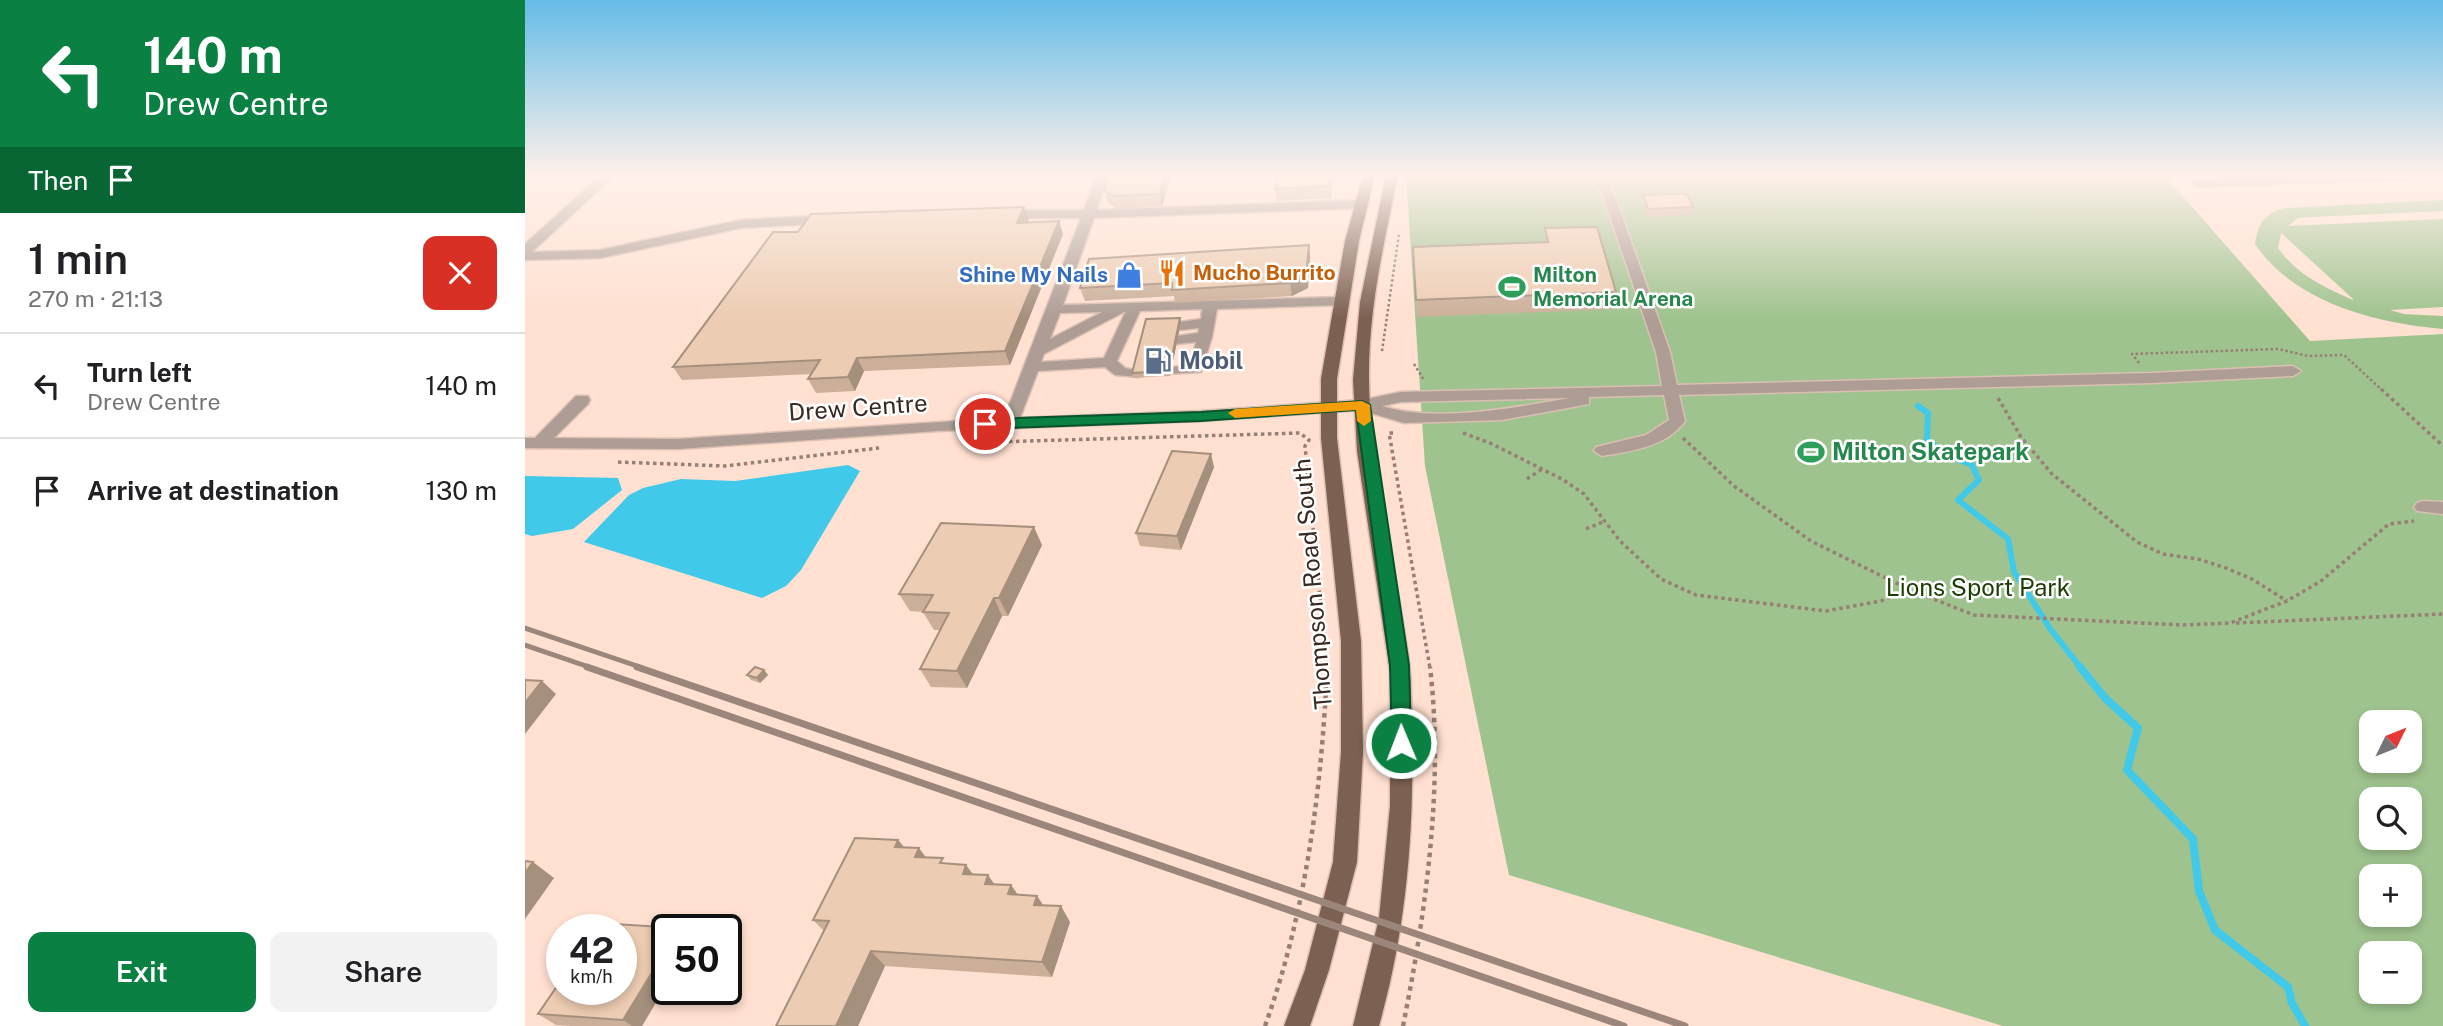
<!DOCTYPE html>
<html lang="en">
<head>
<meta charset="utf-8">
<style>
  :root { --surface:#fff; --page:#f2f2f2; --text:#202124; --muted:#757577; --line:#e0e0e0; --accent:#0b8043 }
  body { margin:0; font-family:"Public Sans",sans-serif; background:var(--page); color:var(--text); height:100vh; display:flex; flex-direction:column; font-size:26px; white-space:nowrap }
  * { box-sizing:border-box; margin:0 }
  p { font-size:23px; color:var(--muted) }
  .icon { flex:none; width:38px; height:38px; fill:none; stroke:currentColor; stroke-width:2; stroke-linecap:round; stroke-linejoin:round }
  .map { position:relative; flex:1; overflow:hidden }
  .sheet { display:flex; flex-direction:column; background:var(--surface); width:525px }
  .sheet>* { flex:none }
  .banner { background:#0b8043; color:#fff; overflow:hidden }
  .needle { width:46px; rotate:47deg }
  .controls { position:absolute; left:1834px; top:710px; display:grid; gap:14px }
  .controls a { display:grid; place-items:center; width:63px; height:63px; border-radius:14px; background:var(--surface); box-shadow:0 4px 10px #0003; font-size:35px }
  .speed { position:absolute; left:21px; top:914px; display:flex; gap:14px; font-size:35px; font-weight:700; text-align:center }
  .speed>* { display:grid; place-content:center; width:91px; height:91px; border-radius:50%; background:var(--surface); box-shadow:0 4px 10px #0003; line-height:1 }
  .speed small { font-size:18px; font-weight:400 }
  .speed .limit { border:4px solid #111; border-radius:10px; background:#fff; color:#111 }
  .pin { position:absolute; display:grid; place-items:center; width:60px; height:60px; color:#fff; margin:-30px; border:4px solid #fff; border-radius:50%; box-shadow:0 2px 7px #0007 }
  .me { position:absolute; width:77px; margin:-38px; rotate:359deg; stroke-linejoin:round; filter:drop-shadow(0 0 5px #0008) }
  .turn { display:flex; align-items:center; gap:24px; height:147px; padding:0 28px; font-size:32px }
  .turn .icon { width:91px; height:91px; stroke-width:2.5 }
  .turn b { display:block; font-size:49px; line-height:60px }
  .then { display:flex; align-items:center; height:66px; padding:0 28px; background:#0003; gap:14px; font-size:26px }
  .round { display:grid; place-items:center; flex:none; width:74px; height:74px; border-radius:14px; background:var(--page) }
  .headline { display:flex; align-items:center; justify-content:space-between; height:119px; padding:0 28px }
  h1 { font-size:42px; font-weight:600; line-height:52px }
  .primary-button { display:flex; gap:14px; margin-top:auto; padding:14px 28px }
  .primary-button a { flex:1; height:80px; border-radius:14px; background:var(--accent); color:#fff; font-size:28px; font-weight:600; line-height:80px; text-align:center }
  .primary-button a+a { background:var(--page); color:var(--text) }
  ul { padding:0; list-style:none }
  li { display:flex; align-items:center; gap:21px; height:105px; padding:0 28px; border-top:2px solid var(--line) }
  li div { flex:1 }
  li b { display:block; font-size:26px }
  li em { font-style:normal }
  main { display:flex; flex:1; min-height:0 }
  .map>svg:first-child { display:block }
</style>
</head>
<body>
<main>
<section class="sheet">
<div class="banner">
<div class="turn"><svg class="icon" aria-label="left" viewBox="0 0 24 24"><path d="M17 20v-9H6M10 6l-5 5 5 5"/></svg><div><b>140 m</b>Drew Centre</div></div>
<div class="then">Then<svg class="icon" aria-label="arrive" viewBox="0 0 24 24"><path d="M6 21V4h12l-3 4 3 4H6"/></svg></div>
</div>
<div class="headline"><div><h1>1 min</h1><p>270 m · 21:13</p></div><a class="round" style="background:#d93025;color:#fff"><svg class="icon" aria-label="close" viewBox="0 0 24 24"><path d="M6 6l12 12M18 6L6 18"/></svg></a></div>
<ul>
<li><svg class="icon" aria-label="left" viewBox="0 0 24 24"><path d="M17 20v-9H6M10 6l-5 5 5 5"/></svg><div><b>Turn left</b><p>Drew Centre</p></div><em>140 m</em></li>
<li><svg class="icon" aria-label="arrive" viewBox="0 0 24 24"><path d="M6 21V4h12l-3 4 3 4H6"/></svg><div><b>Arrive at destination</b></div><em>130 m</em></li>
</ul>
<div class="primary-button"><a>Exit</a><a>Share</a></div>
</section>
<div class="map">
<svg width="1918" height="1026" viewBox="0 0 1918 1026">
  <rect width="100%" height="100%" fill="#ffe0d1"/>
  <path fill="#9fc38e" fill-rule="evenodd" d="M881,175h758l146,166 133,-7v692h-440l-494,-151 -84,-409zM1846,723h39v38h-39zM1846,800h39v38h-39zM1846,877h39v38h-39zM1846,954h39v38h-39z
    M1918,200v11l-131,6 -14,1 -10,8 155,-7v88l-53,3 14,4 39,2v13c-67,-6 -148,-26 -188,-85 3,-20 9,-30 29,-36zM1756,233l72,66v1c-28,-12 -57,-26 -75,-52z"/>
  <path fill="#40c9e8" d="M323,465l12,6 -59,99 -15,16 -24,12 -178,-56 45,-47 14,-7 38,-9 54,2z
    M0,476l93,2 4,12 -49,39 -41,7 -7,-2z"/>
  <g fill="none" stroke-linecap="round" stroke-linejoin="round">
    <path stroke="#40c9e8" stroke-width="6" d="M1393,406l10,7 -1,26 20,16 25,10 7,15 -21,20 50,39 6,33 37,58 30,38"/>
    <path stroke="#40c9e8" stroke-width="8" d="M1555,667l25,31 33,30 -11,42 66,69 6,52 16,39 73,57 4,16 13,23"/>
    <defs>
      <path id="minor" d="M76,175h14l-83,77 68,-2 141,-30 89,-5 6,4 -6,4 -89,5 -141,30 -75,2v-16z
        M571,175h12l-11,35 265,-10 6,4 -6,4 -268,10 -31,87 278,-8 7,4 -7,4 -124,4 -5,28 -11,35 -35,2 -3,-3 3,-3 24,-3 6,-23 -19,2 -7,-4 7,-4 21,-3 1,-5 -19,2 -7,-4 7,-4 21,-3 1,-10 -62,2 -23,50 8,7 14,3 3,3 -3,3 -24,-2 -10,-8 -67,4 -18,47 181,-7 161,-11 39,-8 261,-6 -6,-34 -53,-156 -12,-21h12l12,21 55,156 7,33 475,-12 141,-7 8,5 -8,5 -141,7 -473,12 6,26c-19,26 -53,30 -83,35l-8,-5 2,-4 50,-12 23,-15 -5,-25 -75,2v7l-87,16 -98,3 -43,-13 -160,11 -264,10 -259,18 -153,-1v-10h10l41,-42h12l2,4 -2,4 -34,34 124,1 326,-21 77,-200h-76l-6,-4 6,-4h79zM601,311l-22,47 -63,4 3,-8zM577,312l-52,27 10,-26zM1044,398c-56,10 -133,25 -187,8l19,-4z
        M1786,175h123l-6,4 -231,8 -6,-4 6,-4z
        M1898,501l20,1v12l-26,-3 -3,-4 3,-4z"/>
      <path id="major" d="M838,175h12l-16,66 -22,138v59l24,203 2,111 -6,110 -28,108 -19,56h-26l21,-56 28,-108 8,-110v-111l-20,-203v-59l24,-138z
        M861,175h12c-14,68 -30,136 -29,205 1,96 28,189 40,283 3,25 2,50 3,74 2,99 -6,194 -33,289h-26l26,-108 11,-112v-134l-33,-221 -4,-71 7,-78z"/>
    </defs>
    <use href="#minor" stroke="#dbbfb2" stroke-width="3"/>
    <use href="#major" stroke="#dbbfb2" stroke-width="3"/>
    <path stroke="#967f74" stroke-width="2.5" stroke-dasharray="2.5 2.5" stroke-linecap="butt" d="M857,351l17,-117
      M1614,363l-7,-9 146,-5 30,7 36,-1 39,36
      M889,364l10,16"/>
    <path stroke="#967f74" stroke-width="3.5" stroke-dasharray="3.5 3.5" stroke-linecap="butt" d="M1856,389l62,57
      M1473,398l23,39 31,37 85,68 26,12 35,5 28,9 26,11 35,22
      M868,433h-4l41,235
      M938,433l27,10 72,36 22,15 36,47 41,38 35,16 130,16 55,-10 27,-12
      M1158,438l51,48 77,55 97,48 66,26 209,10 47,-2 57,-22 34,-20 68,-57 25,-3
      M470,442l305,-9 9,7 -4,6 22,222
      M93,462l107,4 154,-18
      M1002,479l15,-10
      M1061,529l19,-8
      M1711,623l207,-9"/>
    <path stroke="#967f74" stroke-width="4.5" stroke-dasharray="4.5 4.5" stroke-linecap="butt" d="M740,1026c41,-114 57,-239 62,-359
      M878,1026c23,-115 41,-242 27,-359"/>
    <use href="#minor" fill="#ad9d95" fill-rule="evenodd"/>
    <use href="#major" fill="#7c6052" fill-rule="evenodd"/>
    <path stroke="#9c857a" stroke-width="5" d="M0,628l118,40
      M0,645l67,23"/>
    <path stroke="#9c857a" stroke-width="7" d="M62,667l1037,359
      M112,667l1048,359"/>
  </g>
  <path fill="#cbaf99" d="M646,175l-9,31 -45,3 -9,-6 -4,-13z
    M753,175h54l-1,23 -54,3 -2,-12z
    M1118,195l50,12 -2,8 -44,2 -5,-13z
    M504,219l-2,4 32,-2 4,13 -53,131 -146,6 -9,20 -39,2 -8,-14 4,-5 -130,6 -9,-13z
    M1020,228l71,64 -2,17 -197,8 -1,-17 129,-58z
    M784,245l1,13 -2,30 -16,8 -117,7 -1,-7 -89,5 -5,-13z
    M656,322l-11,54 -37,2 -1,-5z
    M689,467l-33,83 -41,-4 -4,-13z
    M517,545l-34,71h-6l-35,72 -36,-1 -11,-18 21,-39h-7l-11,-18 -13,-1 -11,-17z
    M239,670l4,5 -8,8 -9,-3 -4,-5z
    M373,840l6,7 22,10 21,7 19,1 7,9 22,10 16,1 7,10 19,1 6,9 27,17 -18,55 -167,-11 -27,60h-82l48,-95 -11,-11z
    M73,923l81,5 1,1h-13v55l-25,42h-71l-15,-1 -18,-11 24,-35v10h59v-60h-27z"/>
  <path fill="#a58f7d" d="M640,175h6l-9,31 -2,-12z
    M805,175h2v2l-1,21 -2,-12z
    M499,207l5,12 -8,17 -4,-13z
    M534,221l4,13 -53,131 -5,-14z
    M784,245l1,13 -2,30 -16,8 -2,-13z
    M655,318l1,4 -11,54 -1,-5z
    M332,358l7,13 -9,20 -7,-14z
    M686,454l3,13 -33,83 -4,-14z
    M509,527l8,18 -34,71 -9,-18z
    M469,598l8,18 -35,72 -10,-17z
    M239,670l4,5 -8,8 -3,-5z
    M17,681l14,13 -31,40v-31z
    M373,840l13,16 -16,-9z
    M394,848l12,16 -16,-7z
    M8,862l21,16 -29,41v-46z
    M441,865l11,16 -14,-7z
    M463,875l11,16 -14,-7z
    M486,885l11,16 -14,-7z
    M512,896l10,15 -13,-6z
    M536,906l9,16 -18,55 -10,-15z
    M142,948v36l-25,42h-10l-9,-6z
    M346,951l14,15 -27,60h-22z"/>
  <path fill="#ecccb2" stroke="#a58f7d" stroke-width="2" d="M585,175h55l-5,19 -46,2 -10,-6z
    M753,175h52l-1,11 -54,3z
    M1162,194l6,13 -45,2 -5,-14z
    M499,207l-7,16 42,-2 -54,130 -148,7 -9,19 -40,2 12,-19 -147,7 100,-135h25l13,-18z
    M1072,227l19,65 -200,8 -3,-53 135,-5 -3,-14z
    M784,245l-3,30 -16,8 -118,7v-7l-92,5 9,-29z
    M655,318l-11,53 -37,2 14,-54z
    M647,451l39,3 -34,82 -41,-3z
    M416,523l93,4 -35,71h-5l-37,73 -37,-2 29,-56 -26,-1 10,-17 -34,-1z
    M230,667l9,3 -7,8 -10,-3z
    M0,680l17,1 -17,22z
    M330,838l43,2 -3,7 24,1 -4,9 28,1 -3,5 26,2 -3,9 25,1 -3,9 26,1 -3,9 29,2 -3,9 27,1 -19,56 -171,-11 -35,75h-60l53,-105 -16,-1z
    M0,861l8,1 -8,11z
    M73,923l81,5 -1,1h-11v19l-44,72 -85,-6 24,-35v10h59v-60h-27z"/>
  <linearGradient id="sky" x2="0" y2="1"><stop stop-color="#65bce8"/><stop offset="0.55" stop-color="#fff1ea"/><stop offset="1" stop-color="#fff1ea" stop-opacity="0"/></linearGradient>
  <rect width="1918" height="319" fill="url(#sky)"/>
  <path fill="#0b8043" stroke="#07532c" stroke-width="2" d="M837,401l8,4 39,260 2,78 -3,6 -7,3 -6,-3 -3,-6 -2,-78 -34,-255 -155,11 -216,8 -7,-5 7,-5 216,-7z"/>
  <path fill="#f59e0b" d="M837,401l8,4 1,16 -7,5 -7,-5 -1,-11 -121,8 -7,-5 7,-4z"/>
  <defs>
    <symbol id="restaurant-bare" viewBox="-9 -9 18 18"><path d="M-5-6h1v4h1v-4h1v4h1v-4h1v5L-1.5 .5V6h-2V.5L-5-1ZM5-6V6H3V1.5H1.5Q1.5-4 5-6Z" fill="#e8710a" stroke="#fff" stroke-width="2.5" paint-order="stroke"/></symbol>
    <symbol id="shop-bare" viewBox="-9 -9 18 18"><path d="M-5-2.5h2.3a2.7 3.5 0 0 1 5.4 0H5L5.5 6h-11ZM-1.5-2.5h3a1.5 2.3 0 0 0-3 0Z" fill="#3f7fe0" stroke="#fff" stroke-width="2.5" paint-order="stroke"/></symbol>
    <symbol id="stadium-bare" viewBox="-9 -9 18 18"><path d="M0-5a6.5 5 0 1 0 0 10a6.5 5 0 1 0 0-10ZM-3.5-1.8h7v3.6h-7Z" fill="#2e9e5b" stroke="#fff" stroke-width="2.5" paint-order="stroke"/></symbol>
    <symbol id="fuel-bare" viewBox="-9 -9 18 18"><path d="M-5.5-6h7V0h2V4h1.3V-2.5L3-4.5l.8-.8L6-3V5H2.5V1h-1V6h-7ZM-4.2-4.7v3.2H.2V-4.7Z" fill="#5c6f8a" stroke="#fff" stroke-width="2.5" paint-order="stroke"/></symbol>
  </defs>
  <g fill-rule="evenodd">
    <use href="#restaurant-bare" x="628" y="254" width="38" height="38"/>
    <use href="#shop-bare" x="585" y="256" width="38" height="38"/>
    <use href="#stadium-bare" x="968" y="268" width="38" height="38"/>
    <use href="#fuel-bare" x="614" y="342" width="38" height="38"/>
    <use href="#stadium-bare" x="1267" y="433" width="38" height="38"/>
  </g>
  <g text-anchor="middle" stroke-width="5" stroke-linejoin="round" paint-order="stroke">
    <g font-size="21" font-weight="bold" fill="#c56008" stroke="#fff" text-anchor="start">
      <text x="668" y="280">Mucho Burrito</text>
    </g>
    <g font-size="21" font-weight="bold" fill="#366cbe" stroke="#fff" text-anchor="end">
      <text x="583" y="282">Shine My Nails</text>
    </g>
    <g font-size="21" font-weight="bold" fill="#27864d" stroke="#fff" text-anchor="start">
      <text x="1008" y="282">Milton<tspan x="1008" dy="24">Memorial Arena</tspan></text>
    </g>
    <g font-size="24" font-weight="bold" fill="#4e5e75" stroke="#fff" text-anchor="start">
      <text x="654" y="369">Mobil</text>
    </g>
    <g font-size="24" fill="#382922" stroke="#fff">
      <text transform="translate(333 408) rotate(-4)" y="8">Drew Centre</text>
      <text transform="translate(788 584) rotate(-95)" y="8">Thompson Road South</text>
    </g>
    <g font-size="24" font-weight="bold" fill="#27864d" stroke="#fff" text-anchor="start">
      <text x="1307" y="460">Milton Skatepark</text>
    </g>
    <g font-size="24" fill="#1c3d03" stroke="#fff">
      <text x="1453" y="596">Lions Sport Park</text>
    </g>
  </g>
</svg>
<div class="controls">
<a><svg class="needle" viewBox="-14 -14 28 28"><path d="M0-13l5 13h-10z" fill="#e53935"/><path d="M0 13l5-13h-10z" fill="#757577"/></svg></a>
<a><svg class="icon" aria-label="search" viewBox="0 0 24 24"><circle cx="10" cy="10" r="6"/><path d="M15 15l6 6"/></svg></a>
<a>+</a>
<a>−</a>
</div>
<div class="speed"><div>42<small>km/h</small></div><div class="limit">50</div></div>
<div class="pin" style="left:460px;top:424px;background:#d93025"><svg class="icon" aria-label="arrive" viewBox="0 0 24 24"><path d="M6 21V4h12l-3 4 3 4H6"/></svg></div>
<svg class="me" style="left:876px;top:743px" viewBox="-20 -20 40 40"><circle r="17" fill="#0b8043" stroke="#fff" stroke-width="3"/><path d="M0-11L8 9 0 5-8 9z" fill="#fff"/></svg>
</div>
</main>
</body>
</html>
